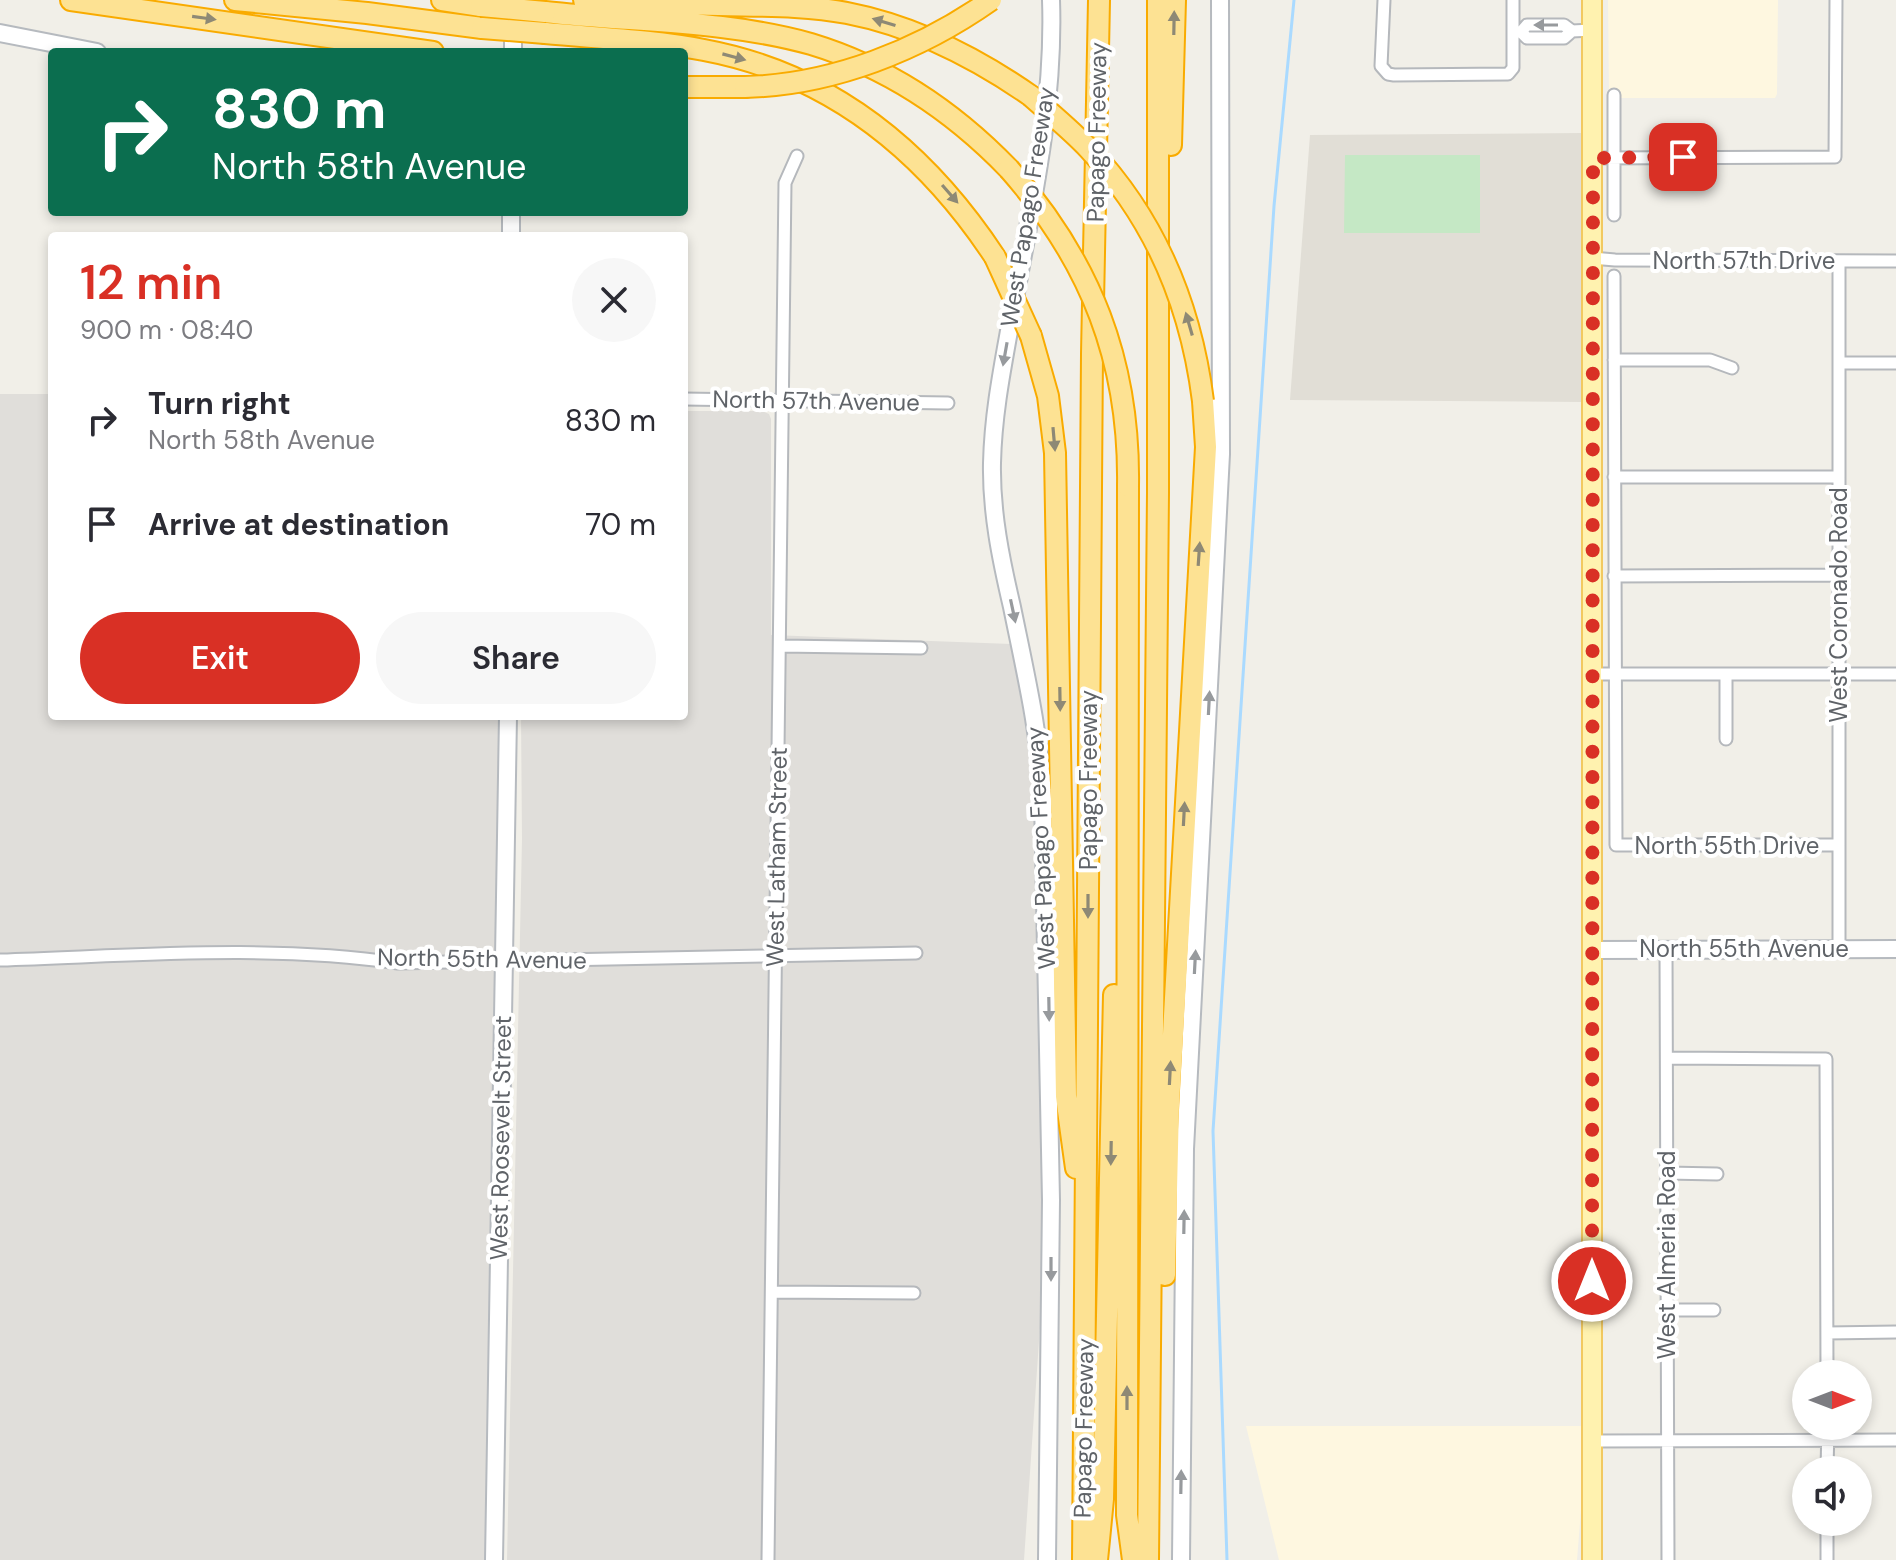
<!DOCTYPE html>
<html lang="en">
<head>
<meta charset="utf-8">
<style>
  :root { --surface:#fff; --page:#f7f7f7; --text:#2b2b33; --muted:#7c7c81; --accent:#d93025 }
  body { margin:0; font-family:"DM Sans",sans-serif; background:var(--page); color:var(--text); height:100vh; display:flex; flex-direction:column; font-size:30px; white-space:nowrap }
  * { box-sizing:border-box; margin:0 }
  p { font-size:26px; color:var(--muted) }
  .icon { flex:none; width:44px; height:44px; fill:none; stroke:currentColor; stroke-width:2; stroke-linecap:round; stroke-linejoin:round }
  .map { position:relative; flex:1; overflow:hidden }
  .details { position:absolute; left:48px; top:232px; width:640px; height:488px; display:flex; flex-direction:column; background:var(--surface); border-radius:8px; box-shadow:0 4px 12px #0003 }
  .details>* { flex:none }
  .banner { position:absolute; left:48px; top:48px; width:640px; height:168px; border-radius:8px; box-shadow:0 4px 12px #0003; background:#0b6e4f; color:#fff; overflow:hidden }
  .needle { width:52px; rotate:90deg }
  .fabs { position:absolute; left:1792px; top:1360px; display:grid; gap:16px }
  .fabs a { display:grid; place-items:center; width:80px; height:80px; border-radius:50%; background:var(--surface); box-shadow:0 4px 12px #0003; font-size:40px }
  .pin { position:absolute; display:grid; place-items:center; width:68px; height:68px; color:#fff; margin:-34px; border-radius:16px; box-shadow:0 4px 12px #0006 }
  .me { position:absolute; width:88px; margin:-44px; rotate:0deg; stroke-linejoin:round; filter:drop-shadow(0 0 6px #0008) }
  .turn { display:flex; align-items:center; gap:28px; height:168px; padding:0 32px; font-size:36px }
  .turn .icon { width:104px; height:104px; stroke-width:2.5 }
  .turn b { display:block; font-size:56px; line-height:68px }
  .round { display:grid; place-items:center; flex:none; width:84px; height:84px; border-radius:42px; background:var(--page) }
  .overview { display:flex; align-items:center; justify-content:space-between; height:136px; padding:0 32px }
  h1 { font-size:48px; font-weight:600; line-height:60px; color:var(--accent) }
  .action { display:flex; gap:16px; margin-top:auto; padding:16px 32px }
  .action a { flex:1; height:92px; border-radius:48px; background:var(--accent); color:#fff; font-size:32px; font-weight:600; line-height:92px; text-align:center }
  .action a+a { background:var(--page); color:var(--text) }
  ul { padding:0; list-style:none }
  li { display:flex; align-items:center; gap:24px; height:104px; padding:0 32px }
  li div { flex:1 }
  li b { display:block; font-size:30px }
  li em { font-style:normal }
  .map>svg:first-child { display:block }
</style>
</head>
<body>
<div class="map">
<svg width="1896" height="1560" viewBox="0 0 1896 1560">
  <rect width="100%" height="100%" fill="#f1efe8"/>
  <path fill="#fef7e0" d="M1608,0h170l-1,94 -2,4h-166z
    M1246,1426h335l1,72 -5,62h-298z"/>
  <path fill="#e0deda" d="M0,394h52v322h448l-9,771 3,73h-494z
    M684,411h78l7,3 2,5v216l240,9 19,106 7,127 7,391 -20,292h-517l15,-721 -1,-123h163z"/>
  <path fill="#e1ded6" d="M1581,133v269l-291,-2 20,-265z"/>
  <path fill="#c5e8c5" d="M1345,155h135v78h-136z"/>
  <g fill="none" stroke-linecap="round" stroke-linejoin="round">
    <path stroke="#aadaff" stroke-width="3" d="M1227,1560l-14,-429 61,-925 20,-206"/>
    <defs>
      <path id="street" d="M1384,0l-3,66 7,8 6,1 114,-1 5,-6v-68
        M1513,32h8l6,6h37l8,-7 20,-1
        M1521,32l6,-7h37l8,6
        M1593,158l242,-1 1,-157
        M1614,215v-120
        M1592,258l23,2 281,1
        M1614,276l2,569h223
        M1614,360h96l22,8
        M1839,363h57
        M684,399l264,4
        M1614,477h225
        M1614,576l225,-1
        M780,646l141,2
        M1592,674h304
        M1726,674v65
        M1839,948v-687
        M1666,950l2,610
        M0,960c132,-4 266,-16 398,3l518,-10
        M1667,1058l159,1 1,315
        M1667,1173l50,1
        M772,1292l142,1
        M1667,1310h47
        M1827,1333l69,-1
        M1592,1441l304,-1
        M1827,1470l1,-44
        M1827,1522v38
        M768,1560l17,-1377 12,-27"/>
      <path id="secondary" d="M0,33l97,19
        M513,52v-52
        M511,236v-24
        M1592,950l304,-1
        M494,1560l14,-844
        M1047,1560l4,-360 -8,-401c-3,-65 -18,-128 -31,-192 -11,-47 -21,-95 -20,-144 1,-45 9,-88 17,-132 19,-109 46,-219 42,-331
        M1181,1560l4,-411 36,-695 -1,-454"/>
      <path id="primary" d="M1592,0v1560"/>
      <path id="highway" d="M71,0l362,52
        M235,0l132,13 115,15
        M442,0l39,6
        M584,0c45,2 90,4 135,5 43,1 86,0 128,8 67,13 128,44 184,83
        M545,12c88,10 181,8 266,32 76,23 143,68 198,125
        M545,33c53,5 107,7 159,17 128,24 221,101 291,207
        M684,87h61
        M1171,145l4,-145
        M1031,336l17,60 7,57 11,643 10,72
        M1128,486l-1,1029 6,45
        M1165,1275l4,-170 37,-658 -3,-46
        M1083,1560l9,-1206 7,-354
        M1097,1560l6,-61 11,-504
        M1148,1560l10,-1067v-493"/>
    </defs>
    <use href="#street" stroke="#b5b8bc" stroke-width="15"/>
    <use href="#secondary" stroke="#b6babf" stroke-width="20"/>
    <use href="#primary" stroke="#f2c960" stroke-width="22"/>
    <use href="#highway" stroke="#f9ab00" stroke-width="24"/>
    <use href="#street" stroke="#fff" stroke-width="11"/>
    <use href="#secondary" stroke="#fff" stroke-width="16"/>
    <use href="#primary" stroke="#fff2af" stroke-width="18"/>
    <use href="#highway" stroke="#fde293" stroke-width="20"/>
    <defs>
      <path id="highway-bridge" d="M481,6l64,6
        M482,28l63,5
        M745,87c87,-2 175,-37 246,-87
        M1031,96c19,17 40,34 58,53 67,71 102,157 114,252
        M1009,169c82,93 121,193 119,317
        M995,257l36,79"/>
    </defs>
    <use href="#highway-bridge" stroke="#f9ab00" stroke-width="24" stroke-linecap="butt"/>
    <use href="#highway-bridge" stroke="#fde293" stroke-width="20"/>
  </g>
  <defs><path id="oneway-solid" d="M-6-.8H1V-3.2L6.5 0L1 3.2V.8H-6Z" transform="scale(2)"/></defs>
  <g fill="#8e8975">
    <use href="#oneway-solid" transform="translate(204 18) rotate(8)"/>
    <use href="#oneway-solid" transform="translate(884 22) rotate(-163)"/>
    <use href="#oneway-solid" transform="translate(1174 23) rotate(-89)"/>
    <use href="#oneway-solid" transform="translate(734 57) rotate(15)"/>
    <use href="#oneway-solid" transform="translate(950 194) rotate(49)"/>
    <use href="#oneway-solid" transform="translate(1189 324) rotate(-106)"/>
    <use href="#oneway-solid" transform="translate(1054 439) rotate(85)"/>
    <use href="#oneway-solid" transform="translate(1199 554) rotate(-86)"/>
    <use href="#oneway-solid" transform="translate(1060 699) rotate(89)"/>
    <use href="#oneway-solid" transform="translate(1184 814) rotate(-87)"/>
    <use href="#oneway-solid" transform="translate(1088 906) rotate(90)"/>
    <use href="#oneway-solid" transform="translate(1170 1073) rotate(-87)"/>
    <use href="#oneway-solid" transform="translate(1111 1153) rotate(91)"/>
    <use href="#oneway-solid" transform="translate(1127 1398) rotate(-90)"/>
  </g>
  <g fill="#979a9d">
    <use href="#oneway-solid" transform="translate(1546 25) rotate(180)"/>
    <use href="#oneway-solid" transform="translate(1005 354) rotate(100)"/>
    <use href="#oneway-solid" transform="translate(1013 611) rotate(78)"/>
    <use href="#oneway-solid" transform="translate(1209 703) rotate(-87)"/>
    <use href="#oneway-solid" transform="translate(1195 962) rotate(-87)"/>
    <use href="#oneway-solid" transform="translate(1049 1009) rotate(89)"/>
    <use href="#oneway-solid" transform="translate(1184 1222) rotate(-89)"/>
    <use href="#oneway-solid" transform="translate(1051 1269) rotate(90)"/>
    <use href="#oneway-solid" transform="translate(1181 1482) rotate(-89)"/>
  </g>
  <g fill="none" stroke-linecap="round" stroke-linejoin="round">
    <path stroke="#d93025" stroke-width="14" stroke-dasharray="0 25.2" d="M1592,1281l1,-1123 90,-1"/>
  </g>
  <g text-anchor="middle" stroke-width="8" stroke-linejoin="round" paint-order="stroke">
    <g font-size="24" fill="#5f6368" stroke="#fff">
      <text transform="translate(1097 132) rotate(-89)" y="8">Papago Freeway</text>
      <text transform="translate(1028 207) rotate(-81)" y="8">West Papago Freeway</text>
      <text x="1744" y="269">North 57th Drive</text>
      <text transform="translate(816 401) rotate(1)" y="8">North 57th Avenue</text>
      <text transform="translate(1839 605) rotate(-90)" y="8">West Coronado Road</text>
      <text transform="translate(1089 780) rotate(-90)" y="8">Papago Freeway</text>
      <text x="1727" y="854">North 55th Drive</text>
      <text transform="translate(1041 848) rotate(-93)" y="8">West Papago Freeway</text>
      <text transform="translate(777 857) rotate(-89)" y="8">West Latham Street</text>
      <text x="1744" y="957">North 55th Avenue</text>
      <text transform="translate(482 959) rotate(1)" y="8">North 55th Avenue</text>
      <text transform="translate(501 1138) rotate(-89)" y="8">West Roosevelt Street</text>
      <text transform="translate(1667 1255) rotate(-90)" y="8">West Almeria Road</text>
      <text transform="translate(1084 1428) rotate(-89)" y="8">Papago Freeway</text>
    </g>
  </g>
</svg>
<div class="fabs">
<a><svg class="needle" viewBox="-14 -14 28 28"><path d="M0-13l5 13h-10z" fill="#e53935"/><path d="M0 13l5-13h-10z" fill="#7c7c81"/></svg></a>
<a><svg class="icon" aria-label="sound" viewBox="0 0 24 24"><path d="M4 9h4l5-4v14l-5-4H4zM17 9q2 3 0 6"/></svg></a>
</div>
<div class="pin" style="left:1683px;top:157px;background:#d93025"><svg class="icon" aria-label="arrive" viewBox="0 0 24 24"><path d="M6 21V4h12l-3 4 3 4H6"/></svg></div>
<svg class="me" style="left:1592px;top:1281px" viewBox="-20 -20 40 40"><circle r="17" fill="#d93025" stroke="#fff" stroke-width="3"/><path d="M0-11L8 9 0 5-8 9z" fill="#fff"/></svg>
<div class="banner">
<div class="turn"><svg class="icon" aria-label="right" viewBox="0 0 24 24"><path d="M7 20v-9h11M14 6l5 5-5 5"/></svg><div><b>830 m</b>North 58th Avenue</div></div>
</div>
<section class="details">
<div class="overview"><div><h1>12 min</h1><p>900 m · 08:40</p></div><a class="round"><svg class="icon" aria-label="close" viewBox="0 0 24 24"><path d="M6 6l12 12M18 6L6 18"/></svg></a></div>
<ul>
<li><svg class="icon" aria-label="right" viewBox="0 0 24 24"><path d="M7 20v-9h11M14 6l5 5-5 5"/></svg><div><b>Turn right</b><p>North 58th Avenue</p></div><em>830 m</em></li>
<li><svg class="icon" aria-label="arrive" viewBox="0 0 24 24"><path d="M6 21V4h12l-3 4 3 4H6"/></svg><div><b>Arrive at destination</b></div><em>70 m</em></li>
</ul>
<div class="action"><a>Exit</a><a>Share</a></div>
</section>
</div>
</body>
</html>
